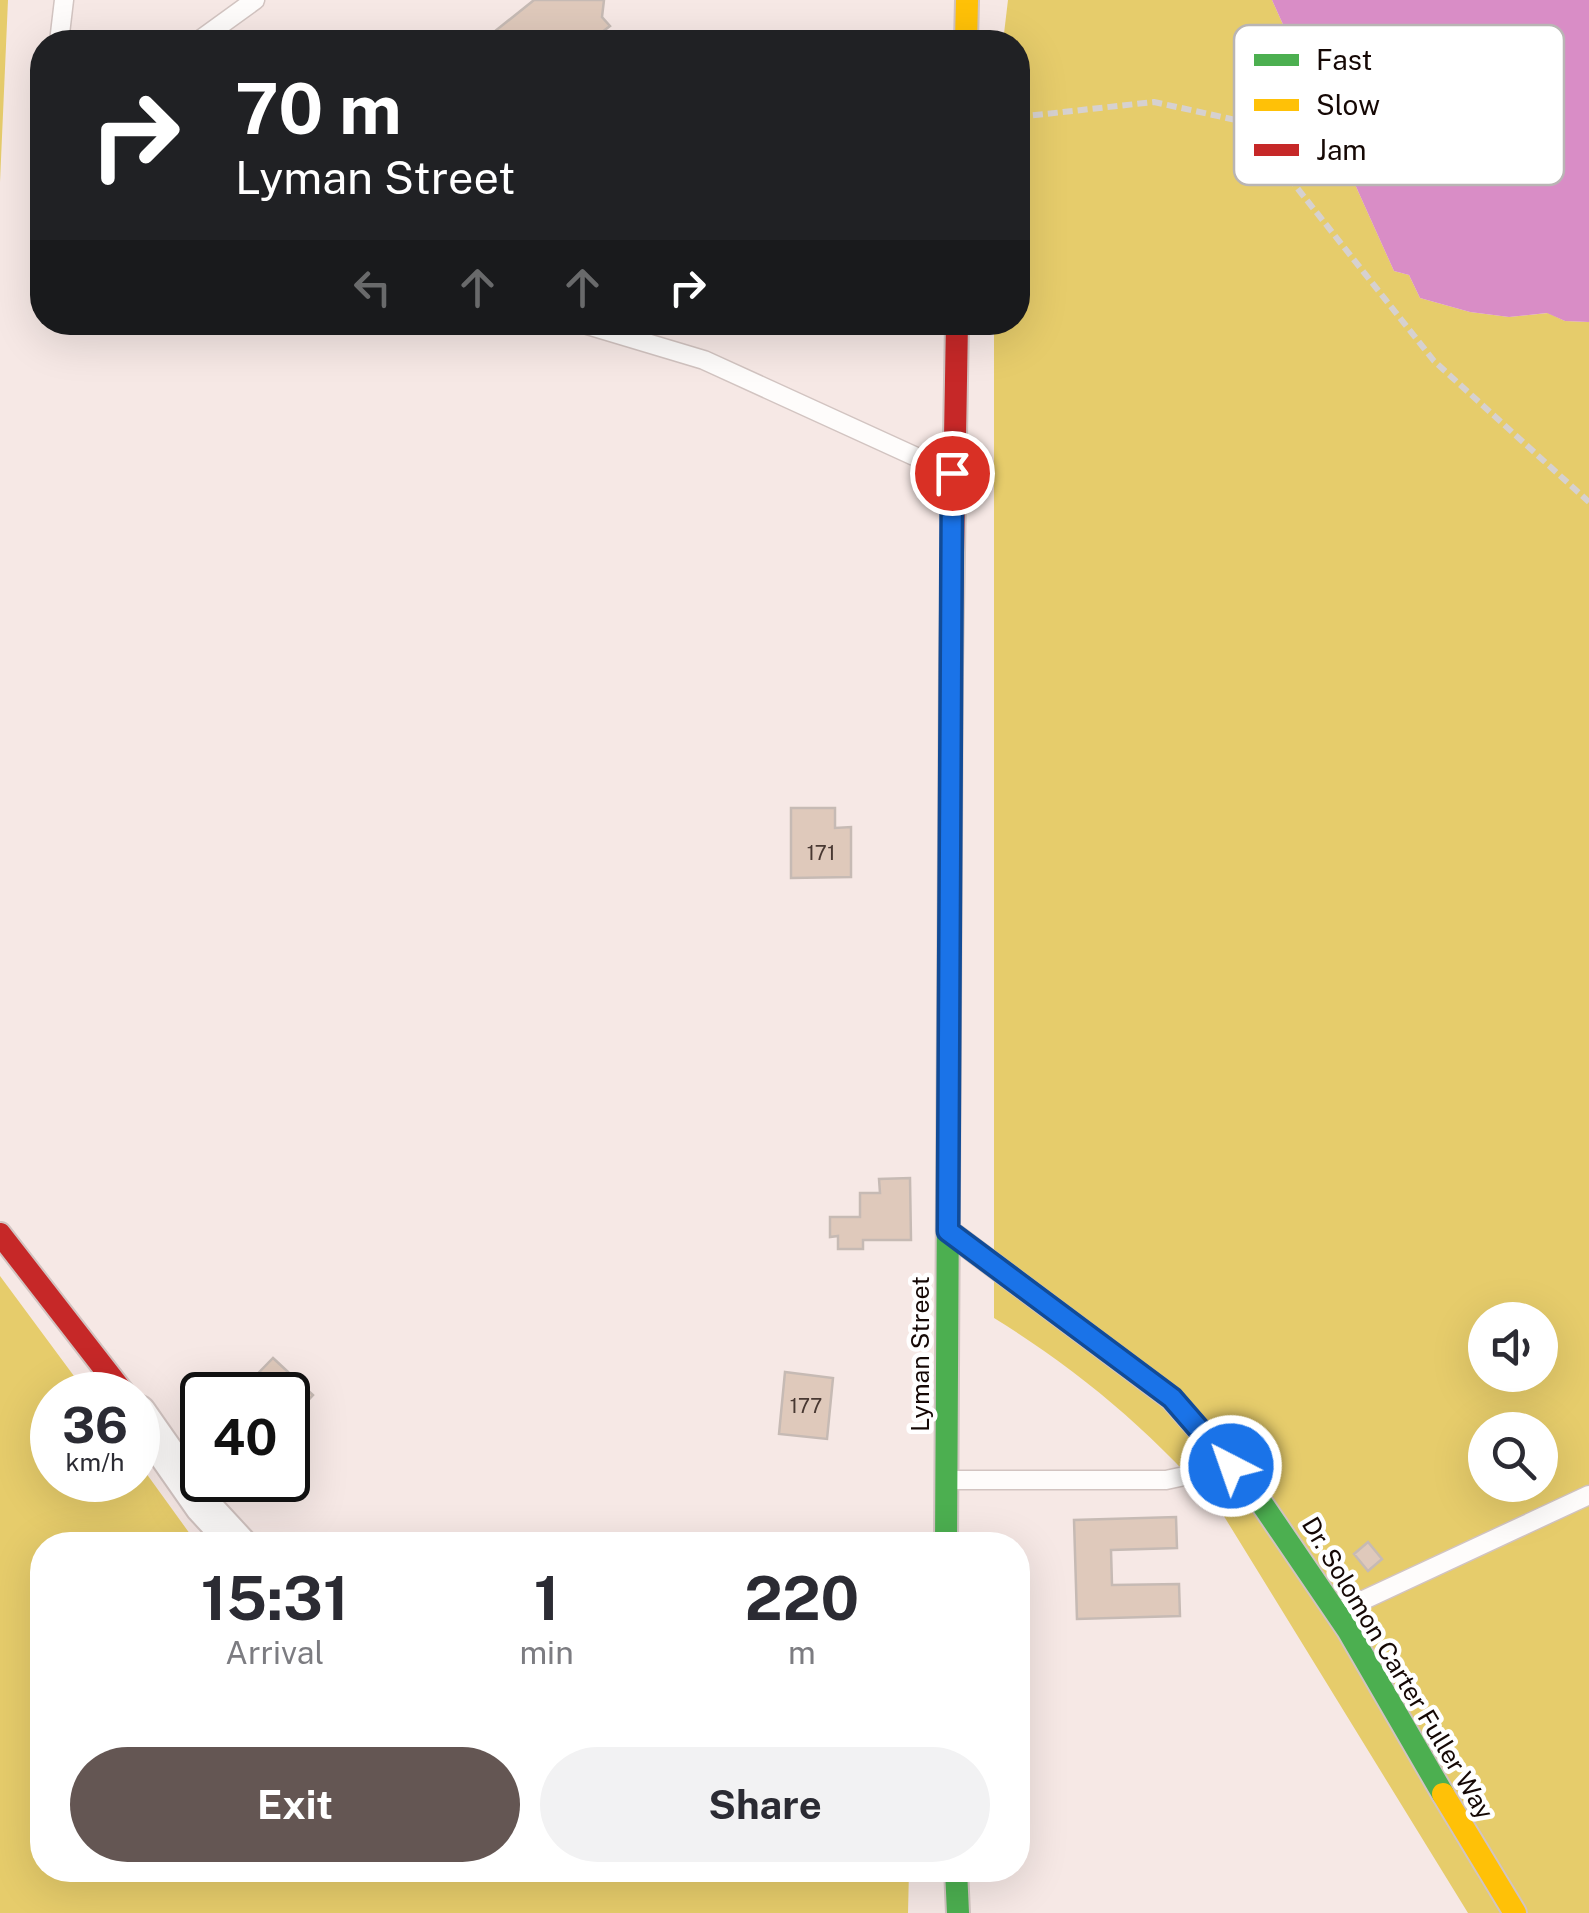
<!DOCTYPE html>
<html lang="en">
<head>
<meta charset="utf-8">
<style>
  :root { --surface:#fff; --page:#f2f2f3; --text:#2b2b33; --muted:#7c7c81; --accent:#645653 }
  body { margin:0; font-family:"Public Sans",sans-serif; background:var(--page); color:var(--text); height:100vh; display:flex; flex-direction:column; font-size:38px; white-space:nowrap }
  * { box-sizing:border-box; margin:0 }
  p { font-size:32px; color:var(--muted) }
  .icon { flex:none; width:55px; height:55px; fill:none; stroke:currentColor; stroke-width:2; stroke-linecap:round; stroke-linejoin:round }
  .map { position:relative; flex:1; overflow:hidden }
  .drawer { position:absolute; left:30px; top:1532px; width:1000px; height:350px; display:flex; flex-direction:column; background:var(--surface); border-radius:40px; box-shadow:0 10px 40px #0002 }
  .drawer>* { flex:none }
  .hud { position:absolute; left:30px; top:30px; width:1000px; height:305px; border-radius:40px; box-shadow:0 10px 40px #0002; background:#202124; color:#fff; overflow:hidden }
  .buttons { position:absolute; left:1468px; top:1302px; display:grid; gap:20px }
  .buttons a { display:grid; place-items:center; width:90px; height:90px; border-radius:50%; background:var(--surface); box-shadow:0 10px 40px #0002; font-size:50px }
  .speed { position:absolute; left:30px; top:1372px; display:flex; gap:20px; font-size:50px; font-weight:700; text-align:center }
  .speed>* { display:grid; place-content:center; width:130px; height:130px; border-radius:50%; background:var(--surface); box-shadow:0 10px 40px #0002; line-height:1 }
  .speed small { font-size:25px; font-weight:400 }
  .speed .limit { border:5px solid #111; border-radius:15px; background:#fff; color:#111 }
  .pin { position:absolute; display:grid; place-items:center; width:85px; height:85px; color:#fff; margin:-42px; border:5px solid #fff; border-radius:50%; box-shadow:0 2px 10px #0007 }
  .me { position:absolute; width:110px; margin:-55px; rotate:319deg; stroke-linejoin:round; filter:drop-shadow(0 0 8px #0008) }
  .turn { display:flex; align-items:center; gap:35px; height:210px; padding:0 40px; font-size:45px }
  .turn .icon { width:130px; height:130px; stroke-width:2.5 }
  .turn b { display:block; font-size:70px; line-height:85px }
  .lanes { display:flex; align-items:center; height:95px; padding:0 40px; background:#0003; justify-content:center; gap:50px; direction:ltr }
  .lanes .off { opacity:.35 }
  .eta { display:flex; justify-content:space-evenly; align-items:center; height:170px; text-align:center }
  .eta b { font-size:60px; font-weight:700; line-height:70px }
  .primary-button { display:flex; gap:20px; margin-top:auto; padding:20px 40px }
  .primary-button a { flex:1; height:115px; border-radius:60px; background:var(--accent); color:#fff; font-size:40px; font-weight:700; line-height:115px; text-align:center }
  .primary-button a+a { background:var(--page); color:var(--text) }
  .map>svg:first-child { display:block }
</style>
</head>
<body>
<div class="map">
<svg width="1589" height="1913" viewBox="0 0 1589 1913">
  <rect width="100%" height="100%" fill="#f6e8e5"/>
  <path fill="#e6cc6b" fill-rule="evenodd" d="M0,0h8l-8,182z
    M1008,0h264l122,271 15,4 11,23 50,14 39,5 39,-4 17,8 24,1v1591h-121l-246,-400c-67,-78 -140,-141 -228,-195v-995l24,-1v-280h-15zM1485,1320h55v55h-55zM1485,1430h55v55h-55z
    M0,1276l88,119h-36v85h86v-18l60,83h-156v325h867l-1,43h-908z"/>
  <path fill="#d98dc6" d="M1272,0h317v322l-24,-1 -18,-8 -38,4 -39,-5 -50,-14 -11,-23 -15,-4z"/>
  <path fill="#dfc9bb" stroke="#c6bab4" stroke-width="2.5" d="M534,0h70l-2,17 8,9 -21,16h-135l19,-10 16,4z
    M791,808h44v20l16,-1v50l-60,1z
    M910,1178l1,62h-48v9h-25v-13l-8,1v-20h30v-24h20l-1,-14z
    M273,1358l40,37 -25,27v-27h-45l-3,-3z
    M785,1372l48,6 -6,61 -48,-5z
    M1176,1517l1,31 -66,2 1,35 67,-1 1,32 -103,3 -3,-99z
    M1368,1542l14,17 -14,12 -14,-17z"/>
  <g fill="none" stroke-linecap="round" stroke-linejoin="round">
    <defs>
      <path id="lane" d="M59,42l5,-42
        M197,42l58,-42
        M577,322l127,38 243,111
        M948,1480h218l60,-13
        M1340,1611l249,-116"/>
      <path id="street" d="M138,1413l65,93 36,39"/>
      <path id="fast" d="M948,1231l223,167 83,94 94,138 95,164
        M946,1545l5,-877
        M956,1870l2,43"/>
      <path id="slow" d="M966,42l1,-42
        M1443,1794l72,119"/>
      <path id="jam" d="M951,668l6,-346
        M0,1234l125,161"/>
    </defs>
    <use href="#lane" stroke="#d2c4c1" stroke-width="21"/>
    <use href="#street" stroke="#d2c4c1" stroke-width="39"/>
    <use href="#fast" stroke="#d2c4c1" stroke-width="26"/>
    <use href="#slow" stroke="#d2c4c1" stroke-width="26"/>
    <use href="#jam" stroke="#d2c4c1" stroke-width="26"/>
    <path stroke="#d6d1d0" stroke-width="6" stroke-dasharray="10 5" stroke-linecap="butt" d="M1018,117l136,-15 91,20 189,239 155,141"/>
    <use href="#lane" stroke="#fefcfb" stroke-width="18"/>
    <use href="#street" stroke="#fefcfb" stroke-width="35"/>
    <use href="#fast" stroke="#4caf50" stroke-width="22"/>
    <use href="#slow" stroke="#ffc107" stroke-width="22"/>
    <use href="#jam" stroke="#c62828" stroke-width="22"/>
  </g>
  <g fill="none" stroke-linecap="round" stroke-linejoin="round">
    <defs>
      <path id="route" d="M952,473l-4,758 224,167 59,68"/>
    </defs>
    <use href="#route" stroke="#114b97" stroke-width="25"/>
    <use href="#route" stroke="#1a73e8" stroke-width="18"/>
  </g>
  <g text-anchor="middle" stroke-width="9" stroke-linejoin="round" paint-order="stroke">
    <g font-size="20" fill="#483832">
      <text x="821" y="860">171</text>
      <text x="806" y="1413">177</text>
    </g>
    <g font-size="25" fill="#150805" stroke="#fff">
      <text transform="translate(920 1354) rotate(-90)" y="9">Lyman Street</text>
      <text transform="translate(1398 1668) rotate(59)" y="9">Dr. Solomon Carter Fuller Way</text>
    </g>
  </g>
  <rect x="1234" y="25" width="330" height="160" rx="15" fill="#fff" stroke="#b9b5b4" stroke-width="2.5"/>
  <rect x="1254" y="54" width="45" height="12" fill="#4caf50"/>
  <rect x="1254" y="99" width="45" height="12" fill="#ffc107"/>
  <rect x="1254" y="144" width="45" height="12" fill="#c62828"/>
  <g font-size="28" fill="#150805">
    <text x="1316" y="70">Fast</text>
    <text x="1316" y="115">Slow</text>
    <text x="1316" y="160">Jam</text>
  </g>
</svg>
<div class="buttons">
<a><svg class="icon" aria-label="sound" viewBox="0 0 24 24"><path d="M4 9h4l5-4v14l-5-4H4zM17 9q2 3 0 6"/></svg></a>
<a><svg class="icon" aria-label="search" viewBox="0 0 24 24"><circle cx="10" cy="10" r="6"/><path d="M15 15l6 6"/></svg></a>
</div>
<div class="speed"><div>36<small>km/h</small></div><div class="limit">40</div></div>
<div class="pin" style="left:952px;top:473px;background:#d93025"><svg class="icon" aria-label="arrive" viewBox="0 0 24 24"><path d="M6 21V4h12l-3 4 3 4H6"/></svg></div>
<svg class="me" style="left:1231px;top:1466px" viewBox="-20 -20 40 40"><circle r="17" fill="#1a73e8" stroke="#fff" stroke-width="3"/><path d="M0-11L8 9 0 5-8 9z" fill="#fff"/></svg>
<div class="hud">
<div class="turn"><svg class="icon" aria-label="right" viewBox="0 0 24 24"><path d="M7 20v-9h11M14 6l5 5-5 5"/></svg><div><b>70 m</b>Lyman Street</div></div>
<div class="lanes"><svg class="icon off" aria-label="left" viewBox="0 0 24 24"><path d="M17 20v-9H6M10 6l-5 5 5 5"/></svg><svg class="icon off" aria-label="ahead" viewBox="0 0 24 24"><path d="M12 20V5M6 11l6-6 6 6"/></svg><svg class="icon off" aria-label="ahead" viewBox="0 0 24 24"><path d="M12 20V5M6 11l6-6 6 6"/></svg><svg class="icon" aria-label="right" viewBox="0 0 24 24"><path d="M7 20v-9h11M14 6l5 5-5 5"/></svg></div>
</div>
<section class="drawer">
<div class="eta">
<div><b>15:31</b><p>Arrival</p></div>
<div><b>1</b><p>min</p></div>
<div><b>220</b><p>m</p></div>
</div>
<div class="primary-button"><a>Exit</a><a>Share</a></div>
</section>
</div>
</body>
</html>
